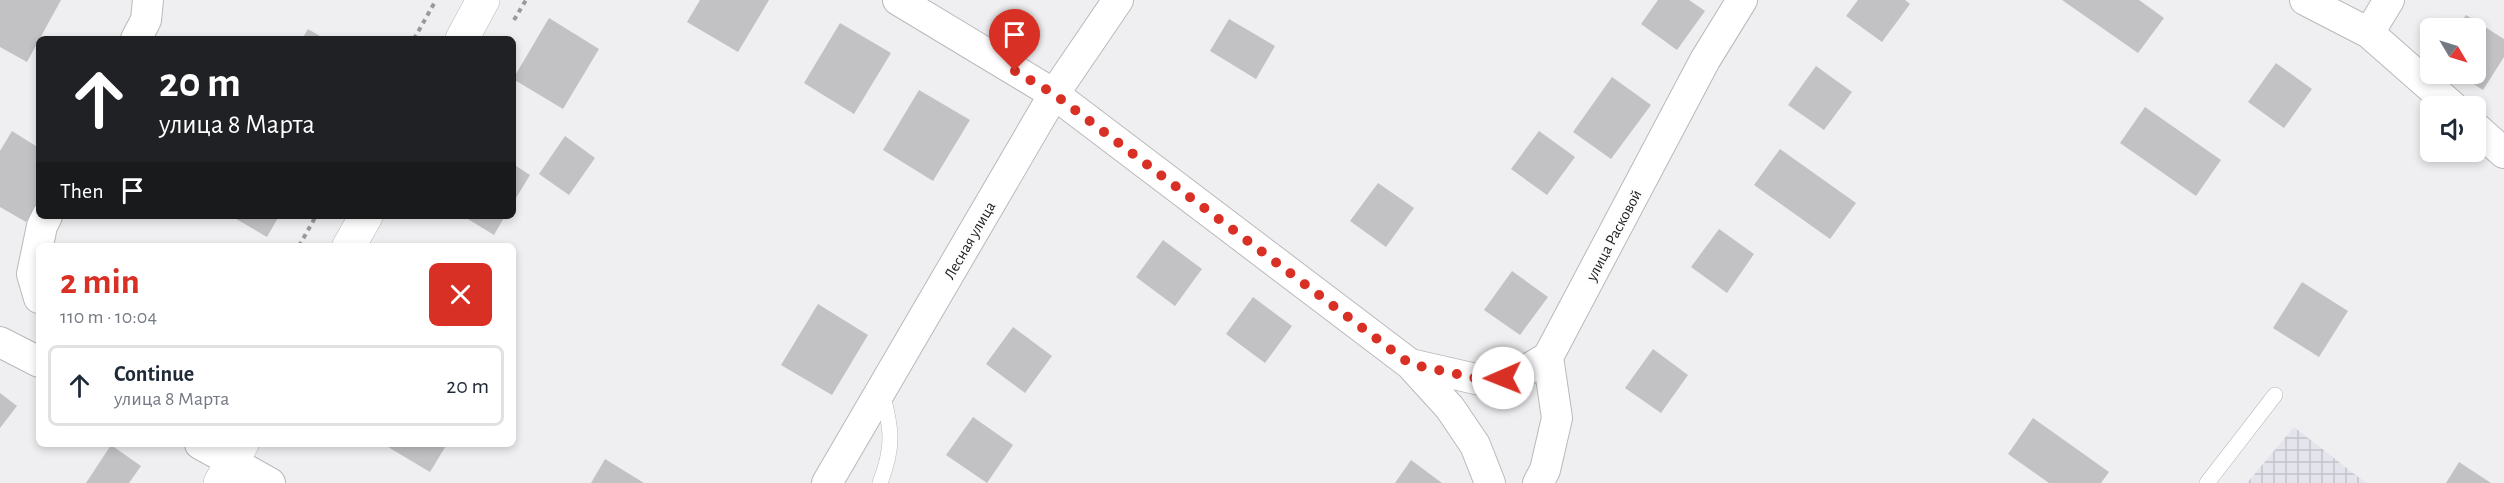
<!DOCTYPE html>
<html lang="en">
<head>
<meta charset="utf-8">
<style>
  :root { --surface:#fff; --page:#f2f2f3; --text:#1f2937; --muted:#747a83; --line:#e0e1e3; --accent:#d93025 }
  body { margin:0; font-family:"Alegreya Sans",sans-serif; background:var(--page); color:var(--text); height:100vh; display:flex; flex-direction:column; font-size:22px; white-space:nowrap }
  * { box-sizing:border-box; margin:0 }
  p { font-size:20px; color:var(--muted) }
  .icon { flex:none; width:33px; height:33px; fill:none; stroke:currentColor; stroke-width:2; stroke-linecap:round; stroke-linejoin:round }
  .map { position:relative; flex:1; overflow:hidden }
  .details { position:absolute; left:36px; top:243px; width:480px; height:204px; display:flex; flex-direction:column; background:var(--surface); border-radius:9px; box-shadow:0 3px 9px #0003 }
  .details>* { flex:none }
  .banner { position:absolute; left:36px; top:36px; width:480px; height:183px; border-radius:9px; box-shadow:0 3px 9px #0003; background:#202124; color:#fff; overflow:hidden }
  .needle { width:39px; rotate:128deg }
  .tools { position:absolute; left:2420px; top:18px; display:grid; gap:12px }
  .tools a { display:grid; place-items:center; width:66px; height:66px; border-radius:9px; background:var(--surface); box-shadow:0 3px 9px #0003; font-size:30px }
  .pin { position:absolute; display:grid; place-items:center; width:51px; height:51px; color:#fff; margin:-62px -26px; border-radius:50% 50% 50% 0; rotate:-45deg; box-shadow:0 0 6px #0007 }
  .pin .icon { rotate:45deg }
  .me { position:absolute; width:66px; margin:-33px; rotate:269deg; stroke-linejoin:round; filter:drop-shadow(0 0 4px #0008) }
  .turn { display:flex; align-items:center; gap:21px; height:126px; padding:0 24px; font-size:27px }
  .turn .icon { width:78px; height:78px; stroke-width:2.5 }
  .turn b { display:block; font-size:42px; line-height:51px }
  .then { display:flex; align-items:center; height:57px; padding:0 24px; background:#0003; gap:12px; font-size:22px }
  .round { display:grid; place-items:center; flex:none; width:63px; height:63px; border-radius:9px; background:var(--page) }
  .summary { display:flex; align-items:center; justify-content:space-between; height:102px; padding:0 24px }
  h1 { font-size:36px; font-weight:600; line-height:45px; color:var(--accent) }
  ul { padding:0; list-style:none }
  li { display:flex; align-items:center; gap:18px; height:81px; margin:0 12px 9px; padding:0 12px; border:3px solid var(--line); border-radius:9px }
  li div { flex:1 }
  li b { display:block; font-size:22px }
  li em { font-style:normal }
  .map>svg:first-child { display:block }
</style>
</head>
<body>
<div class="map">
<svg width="2504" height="483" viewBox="0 0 2504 483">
  <defs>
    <pattern id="industrial-grid" width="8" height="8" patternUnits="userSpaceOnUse" patternTransform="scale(1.5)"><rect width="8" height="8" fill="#e4e4ed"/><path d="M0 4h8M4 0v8" fill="none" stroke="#c3c3cb"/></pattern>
  </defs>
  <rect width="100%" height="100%" fill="#efeff1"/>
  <path fill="url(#industrial-grid)" d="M2294,427l72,56h-119z"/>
  <path fill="#c2c1c3" d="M0,0h61l-34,62 -27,-15z
    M700,0h69l-31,52 -51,-30z
    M1658,0h31l16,11 -28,39 -36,-26z
    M1858,0h47l5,4 -28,38 -36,-26z
    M2062,0h77l25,18 -26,35z
    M2466,15l38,24v18l-21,33 -25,-16h17v-46h-18z
    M549,18l50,31 -36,60 -50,-30z
    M1229,19l46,27 -19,33 -46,-28z
    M840,23l51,30 -37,61 -50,-31z
    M308,29l17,10h-23z
    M2276,63l36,26 -28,39 -36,-26z
    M1816,66l36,26 -28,38 -36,-25z
    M1612,77l39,28 -40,54 -38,-27z
    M919,90l51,30 -37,61 -50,-31z
    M2145,107l76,53 -25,36 -76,-53z
    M12,131l27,17v53l-13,21 -26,-15v-56z
    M1539,131l36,26 -28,38 -36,-26z
    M565,136l30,22 -26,37 -30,-21z
    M1780,149l76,54 -26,36 -76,-54z
    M513,164l17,11 -17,28z
    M1378,183l36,25 -28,39 -36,-26z
    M231,216h48l-12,21z
    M463,216h42l-11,19z
    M1719,229l35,25 -27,39 -36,-26z
    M1163,240l39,29 -27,37 -39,-29z
    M1512,271l36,26 -28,38 -36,-25z
    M2302,282l46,29 -29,46 -46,-29z
    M1253,297l39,29 -27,37 -39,-29z
    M818,304l50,31 -36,60 -51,-30z
    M1013,327l39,29 -27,37 -39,-29z
    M1653,349l35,26 -27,38 -36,-25z
    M0,393l17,13 -17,22z
    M973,417l40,28 -26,38 -41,-28z
    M2033,418l76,54 -8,11h-52l-41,-29z
    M383,444h64l-17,28z
    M111,445l30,21 -12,17h-43z
    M605,459l39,24h-53z
    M1411,460l31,23h-47z
    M2459,462l32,21h-45z"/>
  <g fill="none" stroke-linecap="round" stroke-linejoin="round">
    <defs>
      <path id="service" d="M880,483c14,-36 12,-54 2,-90
        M2207,483l68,-88"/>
      <path id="minor" d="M898,0l156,94 356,270 40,44 25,37 15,38
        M2305,0l64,33 83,73
        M2369,33l20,-33
        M136,39l10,-19 2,-20
        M2475,127l29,26
        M39,298l-7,-24 10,-48 5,-10
        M0,342l39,20
        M1410,364l79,18 29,-7 30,-18
        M200,444l70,39
        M827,483l227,-389 64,-94
        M1538,483l7,-13 12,-52 -9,-61 157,-297 37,-60"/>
      <path id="secondary" d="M462,39l21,-39
        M349,246l17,-30
        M220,483l22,-39"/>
    </defs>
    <use href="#service" stroke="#b9b9bb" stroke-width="16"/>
    <use href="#minor" stroke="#b9b9bb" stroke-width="32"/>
    <use href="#secondary" stroke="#b9b9bb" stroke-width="34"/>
    <path stroke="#99999b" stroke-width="4" stroke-dasharray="4.5 4.5" stroke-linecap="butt" d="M514,20l12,-20
      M414,39l22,-39
      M299,246l17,-30"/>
    <use href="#service" stroke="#fff" stroke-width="15"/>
    <use href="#minor" stroke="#fff" stroke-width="30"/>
    <use href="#secondary" stroke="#fff" stroke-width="33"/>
  </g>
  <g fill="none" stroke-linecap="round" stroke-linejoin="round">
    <path stroke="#d93025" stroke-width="10" stroke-dasharray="0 18" d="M1015,71l39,23 356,270 79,17 14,-3"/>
  </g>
  <g text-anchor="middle" stroke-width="6" stroke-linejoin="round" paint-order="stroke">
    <g font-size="16" fill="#212122" stroke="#fdfdfe">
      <text transform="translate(1613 235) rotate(-62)" y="6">улица Расковой</text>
      <text transform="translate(969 240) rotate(-60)" y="6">Лесная улица</text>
    </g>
  </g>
</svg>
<div class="tools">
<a><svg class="needle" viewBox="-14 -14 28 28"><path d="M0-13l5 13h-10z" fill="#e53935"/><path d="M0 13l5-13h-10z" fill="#747a83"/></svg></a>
<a><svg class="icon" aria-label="sound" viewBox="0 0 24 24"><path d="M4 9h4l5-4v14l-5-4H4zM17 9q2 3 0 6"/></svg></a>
</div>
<div class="pin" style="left:1015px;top:71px;background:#d93025"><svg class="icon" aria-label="arrive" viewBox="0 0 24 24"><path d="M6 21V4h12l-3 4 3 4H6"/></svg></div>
<svg class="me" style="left:1503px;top:378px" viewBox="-20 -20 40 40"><circle r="19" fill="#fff"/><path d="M0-13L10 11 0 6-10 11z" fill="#d93025"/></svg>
<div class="banner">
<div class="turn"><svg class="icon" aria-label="ahead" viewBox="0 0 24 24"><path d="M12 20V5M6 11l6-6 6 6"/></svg><div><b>20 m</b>улица 8 Марта</div></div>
<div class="then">Then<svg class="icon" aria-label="arrive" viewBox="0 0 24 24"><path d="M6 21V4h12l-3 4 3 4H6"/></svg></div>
</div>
<section class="details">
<div class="summary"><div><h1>2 min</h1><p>110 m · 10:04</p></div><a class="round" style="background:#d93025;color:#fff"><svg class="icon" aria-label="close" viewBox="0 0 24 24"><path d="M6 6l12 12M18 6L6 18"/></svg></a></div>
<ul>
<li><svg class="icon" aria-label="ahead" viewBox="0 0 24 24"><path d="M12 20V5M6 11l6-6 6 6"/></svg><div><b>Continue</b><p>улица 8 Марта</p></div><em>20 m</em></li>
</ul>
</section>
</div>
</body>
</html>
